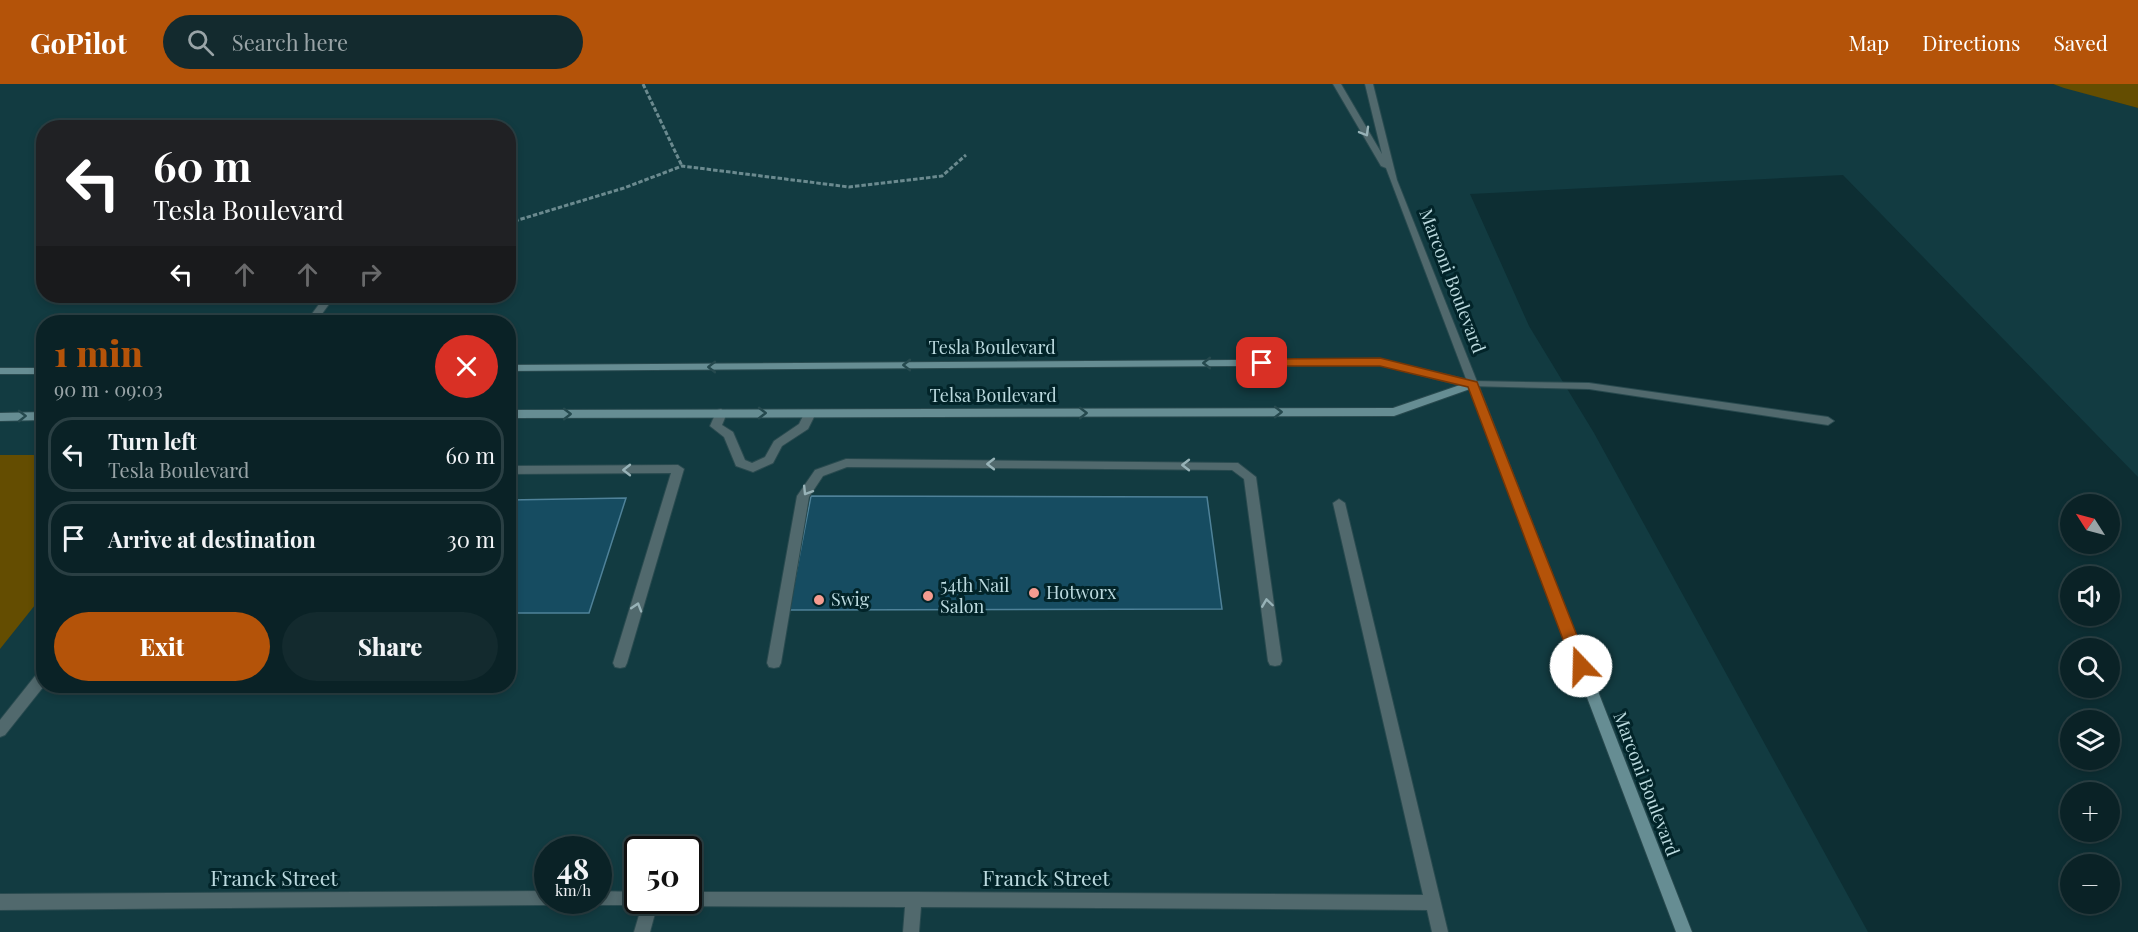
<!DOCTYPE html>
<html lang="en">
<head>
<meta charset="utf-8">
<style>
  :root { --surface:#0a2226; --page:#132a2e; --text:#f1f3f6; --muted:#99a4a7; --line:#2a3f43; --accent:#b45309 }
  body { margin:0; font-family:"Playfair Display",serif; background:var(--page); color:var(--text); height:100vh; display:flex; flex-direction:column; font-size:22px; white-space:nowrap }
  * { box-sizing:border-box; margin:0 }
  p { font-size:20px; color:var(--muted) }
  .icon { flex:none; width:33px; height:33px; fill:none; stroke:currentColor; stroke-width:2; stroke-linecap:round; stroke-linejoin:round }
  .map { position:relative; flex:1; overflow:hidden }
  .sheet { position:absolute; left:36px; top:231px; width:480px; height:378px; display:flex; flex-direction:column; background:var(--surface); border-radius:24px; box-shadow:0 3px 9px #0003,0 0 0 2px var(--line) }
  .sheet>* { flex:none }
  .banner { position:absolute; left:36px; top:36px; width:480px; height:183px; border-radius:24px; box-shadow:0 3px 9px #0003,0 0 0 2px var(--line); background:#202124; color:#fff; overflow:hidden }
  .needle { width:39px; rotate:306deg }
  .fabs { position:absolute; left:2060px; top:410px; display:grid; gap:12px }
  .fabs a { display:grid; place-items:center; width:60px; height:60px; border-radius:50%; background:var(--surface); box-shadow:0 3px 9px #0003,0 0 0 2px var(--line); font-size:30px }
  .speed { position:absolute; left:534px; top:752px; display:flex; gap:12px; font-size:30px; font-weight:700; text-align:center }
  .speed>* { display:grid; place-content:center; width:78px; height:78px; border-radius:50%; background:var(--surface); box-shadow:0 3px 9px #0003,0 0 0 2px var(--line); line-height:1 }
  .speed small { font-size:15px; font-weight:400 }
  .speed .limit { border:3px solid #111; border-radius:9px; background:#fff; color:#111 }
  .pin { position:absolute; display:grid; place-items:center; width:51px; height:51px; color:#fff; margin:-26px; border-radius:12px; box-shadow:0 3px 9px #0006 }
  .me { position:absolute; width:66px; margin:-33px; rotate:339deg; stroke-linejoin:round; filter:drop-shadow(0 0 4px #0008) }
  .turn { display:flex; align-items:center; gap:21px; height:126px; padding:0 18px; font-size:27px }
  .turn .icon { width:78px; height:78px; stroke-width:2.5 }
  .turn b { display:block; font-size:42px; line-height:51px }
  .lanes { display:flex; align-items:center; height:57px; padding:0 18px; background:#0003; justify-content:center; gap:30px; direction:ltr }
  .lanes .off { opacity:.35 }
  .round { display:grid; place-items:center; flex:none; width:63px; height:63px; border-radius:32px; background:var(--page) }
  .head { display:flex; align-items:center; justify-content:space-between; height:102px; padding:0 18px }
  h1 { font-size:36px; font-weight:800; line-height:45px; color:var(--accent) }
  .action { display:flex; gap:12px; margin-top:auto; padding:12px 18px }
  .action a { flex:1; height:69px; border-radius:36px; background:var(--accent); color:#fff; font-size:24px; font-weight:800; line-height:69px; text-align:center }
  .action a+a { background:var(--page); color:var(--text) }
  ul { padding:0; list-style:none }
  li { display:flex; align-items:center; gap:18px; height:75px; margin:0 12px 9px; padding:0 6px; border:3px solid var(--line); border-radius:24px }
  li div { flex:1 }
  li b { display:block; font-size:22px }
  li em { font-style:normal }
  header { display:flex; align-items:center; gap:36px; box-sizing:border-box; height:84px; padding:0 30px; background:var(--accent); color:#fff }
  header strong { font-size:28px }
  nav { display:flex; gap:33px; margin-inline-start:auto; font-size:21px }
  .search { width:420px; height:54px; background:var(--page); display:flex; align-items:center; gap:15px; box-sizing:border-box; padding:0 21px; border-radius:33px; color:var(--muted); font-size:22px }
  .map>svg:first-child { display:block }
</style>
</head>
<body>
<header>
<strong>GoPilot</strong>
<div class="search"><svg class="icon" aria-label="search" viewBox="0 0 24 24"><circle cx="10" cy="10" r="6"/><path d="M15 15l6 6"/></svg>Search here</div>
<nav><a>Map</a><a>Directions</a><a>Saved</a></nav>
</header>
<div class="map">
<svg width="2138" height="848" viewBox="0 0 2138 848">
  <rect width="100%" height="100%" fill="#0d2e33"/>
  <path fill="#123b41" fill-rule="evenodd" d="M0,0h2053l85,24v369l-295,-302 -373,19 59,132 65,107 274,499h-1868zM44,44h464v168h-464zM44,238h464v364h-464zM548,765h50v51h-50zM638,765h50v51h-50z"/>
  <path fill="#644d01" d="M2053,0h85v24l-74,-20z
    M0,371h43v140l-43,54z"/>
  <path fill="#164c61" stroke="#4f8299" stroke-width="1.5" d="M811,412l396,1 15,112 -433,1z
    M626,414l-37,115h-81v-113z"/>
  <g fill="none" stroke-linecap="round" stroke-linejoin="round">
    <defs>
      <path id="service" d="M1473,297l116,2 239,34 6,4 -6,4 -239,-36 -120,-3 -1,-2 1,-2z
        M721,325l6,4 -5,12 11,7 12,28 7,3 13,-6 9,-16 25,-17 7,-14h8l2,3 -8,16 -26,17 -9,17 -20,9 -17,-6 -12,-29 -14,-11 7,-16z
        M846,375l392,4 18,14 26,184 -2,4 -5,1 -5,-1 -2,-4 -24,-182 -12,-9 -385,-3 -24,9 -14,21 -28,166 -2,4 -5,1 -5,-1 -2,-4 30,-167 18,-26z
        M678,381l6,4 -57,194 -2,4 -5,1 -5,-1 -2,-4 58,-190 -163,1v-8z
        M1339,415l6,4 103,429h-16l-5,-22 -506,-3 -2,25h-16l2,-25 -248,-1 -7,26h-16l8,-27h-44l-6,-2 -1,-3h7v-9l40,1v8h50v-8h225l510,3 -90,-392z
        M548,807v9h7l-1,3 -6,2 -548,5v-16z"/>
      <path id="minor" d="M325,212h10l-19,26h-10z
        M44,586v16l-39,49 -5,2v-17l39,-49z"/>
      <path id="tertiary" d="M1333,0h8l41,70 -17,-70h8l24,96 81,204 -1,2h-8l-1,-2 -82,-216 -5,-2z"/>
      <path id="secondary" d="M1380,275l93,22 5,3 214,548h-16l-206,-543 -76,27 -886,2v-8l885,-2 67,-23 -80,-20 -872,6v-6z
        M0,284h44v6h-44z
        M44,328v8l-44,1v-8z"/>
    </defs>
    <use href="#service" stroke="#294a4f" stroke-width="2"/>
    <use href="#minor" stroke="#294a4f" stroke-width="2"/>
    <use href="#tertiary" stroke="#294a4f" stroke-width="2"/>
    <use href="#secondary" stroke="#294a4f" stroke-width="2"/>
    <path stroke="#6b8a8f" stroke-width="3" stroke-dasharray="4.5 2" stroke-linecap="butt" d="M643,0l39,82
      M508,139l116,-35 58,-22 167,21 93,-11 24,-21"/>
    <use href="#service" fill="#51696d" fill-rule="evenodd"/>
    <use href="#minor" fill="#51696d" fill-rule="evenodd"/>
    <use href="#tertiary" fill="#51696d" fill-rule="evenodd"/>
    <use href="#secondary" fill="#668d93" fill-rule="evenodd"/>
  </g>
  <defs><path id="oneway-chevron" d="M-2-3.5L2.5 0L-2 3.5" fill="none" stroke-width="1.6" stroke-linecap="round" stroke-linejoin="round" transform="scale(1.5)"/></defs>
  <g stroke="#97b2b7">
    <use href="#oneway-chevron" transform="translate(1365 48) rotate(60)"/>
    <use href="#oneway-chevron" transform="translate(991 380) rotate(-180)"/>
    <use href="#oneway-chevron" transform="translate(1186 381) rotate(-180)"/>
    <use href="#oneway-chevron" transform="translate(627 386) rotate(180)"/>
    <use href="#oneway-chevron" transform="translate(807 407) rotate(122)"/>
    <use href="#oneway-chevron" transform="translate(1267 519) rotate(-98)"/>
    <use href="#oneway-chevron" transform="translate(637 523) rotate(-73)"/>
  </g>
  <g stroke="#25494e">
    <use href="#oneway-chevron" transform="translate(1207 279) rotate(180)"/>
    <use href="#oneway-chevron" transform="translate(907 281) rotate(180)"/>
    <use href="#oneway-chevron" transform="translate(712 283) rotate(180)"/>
    <use href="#oneway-chevron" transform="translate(1278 328)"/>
    <use href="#oneway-chevron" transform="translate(762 329)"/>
    <use href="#oneway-chevron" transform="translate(1083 329)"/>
    <use href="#oneway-chevron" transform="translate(567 330)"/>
    <use href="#oneway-chevron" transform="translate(22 332) rotate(-1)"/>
  </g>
  <path fill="#b45309" stroke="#753606" stroke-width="1.5" d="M1380,274l97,24 112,284 -2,4 -6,2 -5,-2 -3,-4 -105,-279 -88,-21h-118l-6,-3 6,-4z"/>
  <g fill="#f59c90" stroke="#022429" stroke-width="2">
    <circle cx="1034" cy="509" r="6"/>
    <circle cx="928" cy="512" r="6"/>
    <circle cx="819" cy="516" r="6"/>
  </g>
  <g text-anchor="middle" stroke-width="6" stroke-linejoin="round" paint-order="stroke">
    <g font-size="18" fill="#bcdadf" stroke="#022429">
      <text transform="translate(1452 197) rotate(69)" y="6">Marconi Boulevard</text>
      <text x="992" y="270">Tesla Boulevard</text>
      <text x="993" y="318">Telsa Boulevard</text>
      <text transform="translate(1646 700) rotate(69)" y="6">Marconi Boulevard</text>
    </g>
    <g font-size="18" fill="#bcdadf" stroke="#022429" text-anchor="start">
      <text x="940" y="508">54th Nail<tspan x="940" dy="21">Salon</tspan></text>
      <text x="1046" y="515">Hotworx</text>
      <text x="831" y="522">Swig</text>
    </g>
    <g font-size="21" fill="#bcdadf" stroke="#022429">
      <text x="274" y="802">Franck Street</text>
      <text x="1046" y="802">Franck Street</text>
    </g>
  </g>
</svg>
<div class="fabs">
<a><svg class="needle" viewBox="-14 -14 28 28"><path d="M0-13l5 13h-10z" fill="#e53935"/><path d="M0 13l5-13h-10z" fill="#99a4a7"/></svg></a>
<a><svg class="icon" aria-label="sound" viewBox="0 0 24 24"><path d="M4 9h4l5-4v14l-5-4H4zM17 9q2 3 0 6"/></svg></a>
<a><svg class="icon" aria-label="search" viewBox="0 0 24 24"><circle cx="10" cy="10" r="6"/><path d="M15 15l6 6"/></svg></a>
<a><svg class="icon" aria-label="layers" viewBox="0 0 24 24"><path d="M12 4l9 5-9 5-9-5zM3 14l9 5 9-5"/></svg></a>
<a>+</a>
<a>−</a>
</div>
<div class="speed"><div>48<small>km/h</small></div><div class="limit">50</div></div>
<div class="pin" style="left:1262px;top:279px;background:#d93025"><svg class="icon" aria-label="arrive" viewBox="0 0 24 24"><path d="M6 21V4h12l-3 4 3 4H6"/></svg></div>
<svg class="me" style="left:1581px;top:582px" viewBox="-20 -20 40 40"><circle r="19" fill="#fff"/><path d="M0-13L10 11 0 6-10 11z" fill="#b45309"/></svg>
<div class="banner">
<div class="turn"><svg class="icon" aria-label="left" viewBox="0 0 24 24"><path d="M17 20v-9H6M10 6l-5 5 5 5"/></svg><div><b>60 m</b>Tesla Boulevard</div></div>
<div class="lanes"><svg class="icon" aria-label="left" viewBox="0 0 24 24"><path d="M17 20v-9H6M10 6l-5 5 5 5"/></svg><svg class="icon off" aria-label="ahead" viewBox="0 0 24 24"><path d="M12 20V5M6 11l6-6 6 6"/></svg><svg class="icon off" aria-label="ahead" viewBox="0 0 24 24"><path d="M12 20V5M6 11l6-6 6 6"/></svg><svg class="icon off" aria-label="right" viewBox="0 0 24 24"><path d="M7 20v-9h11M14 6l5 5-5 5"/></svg></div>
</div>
<section class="sheet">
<div class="head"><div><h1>1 min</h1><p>90 m · 09:03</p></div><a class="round" style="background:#d93025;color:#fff"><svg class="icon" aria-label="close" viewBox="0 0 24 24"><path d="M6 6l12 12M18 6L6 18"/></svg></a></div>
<ul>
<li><svg class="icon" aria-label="left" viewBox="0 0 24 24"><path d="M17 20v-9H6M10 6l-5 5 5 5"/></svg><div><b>Turn left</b><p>Tesla Boulevard</p></div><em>60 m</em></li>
<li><svg class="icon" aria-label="arrive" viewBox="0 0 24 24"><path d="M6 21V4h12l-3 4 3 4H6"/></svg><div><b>Arrive at destination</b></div><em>30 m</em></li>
</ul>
<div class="action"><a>Exit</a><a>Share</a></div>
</section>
</div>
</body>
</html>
